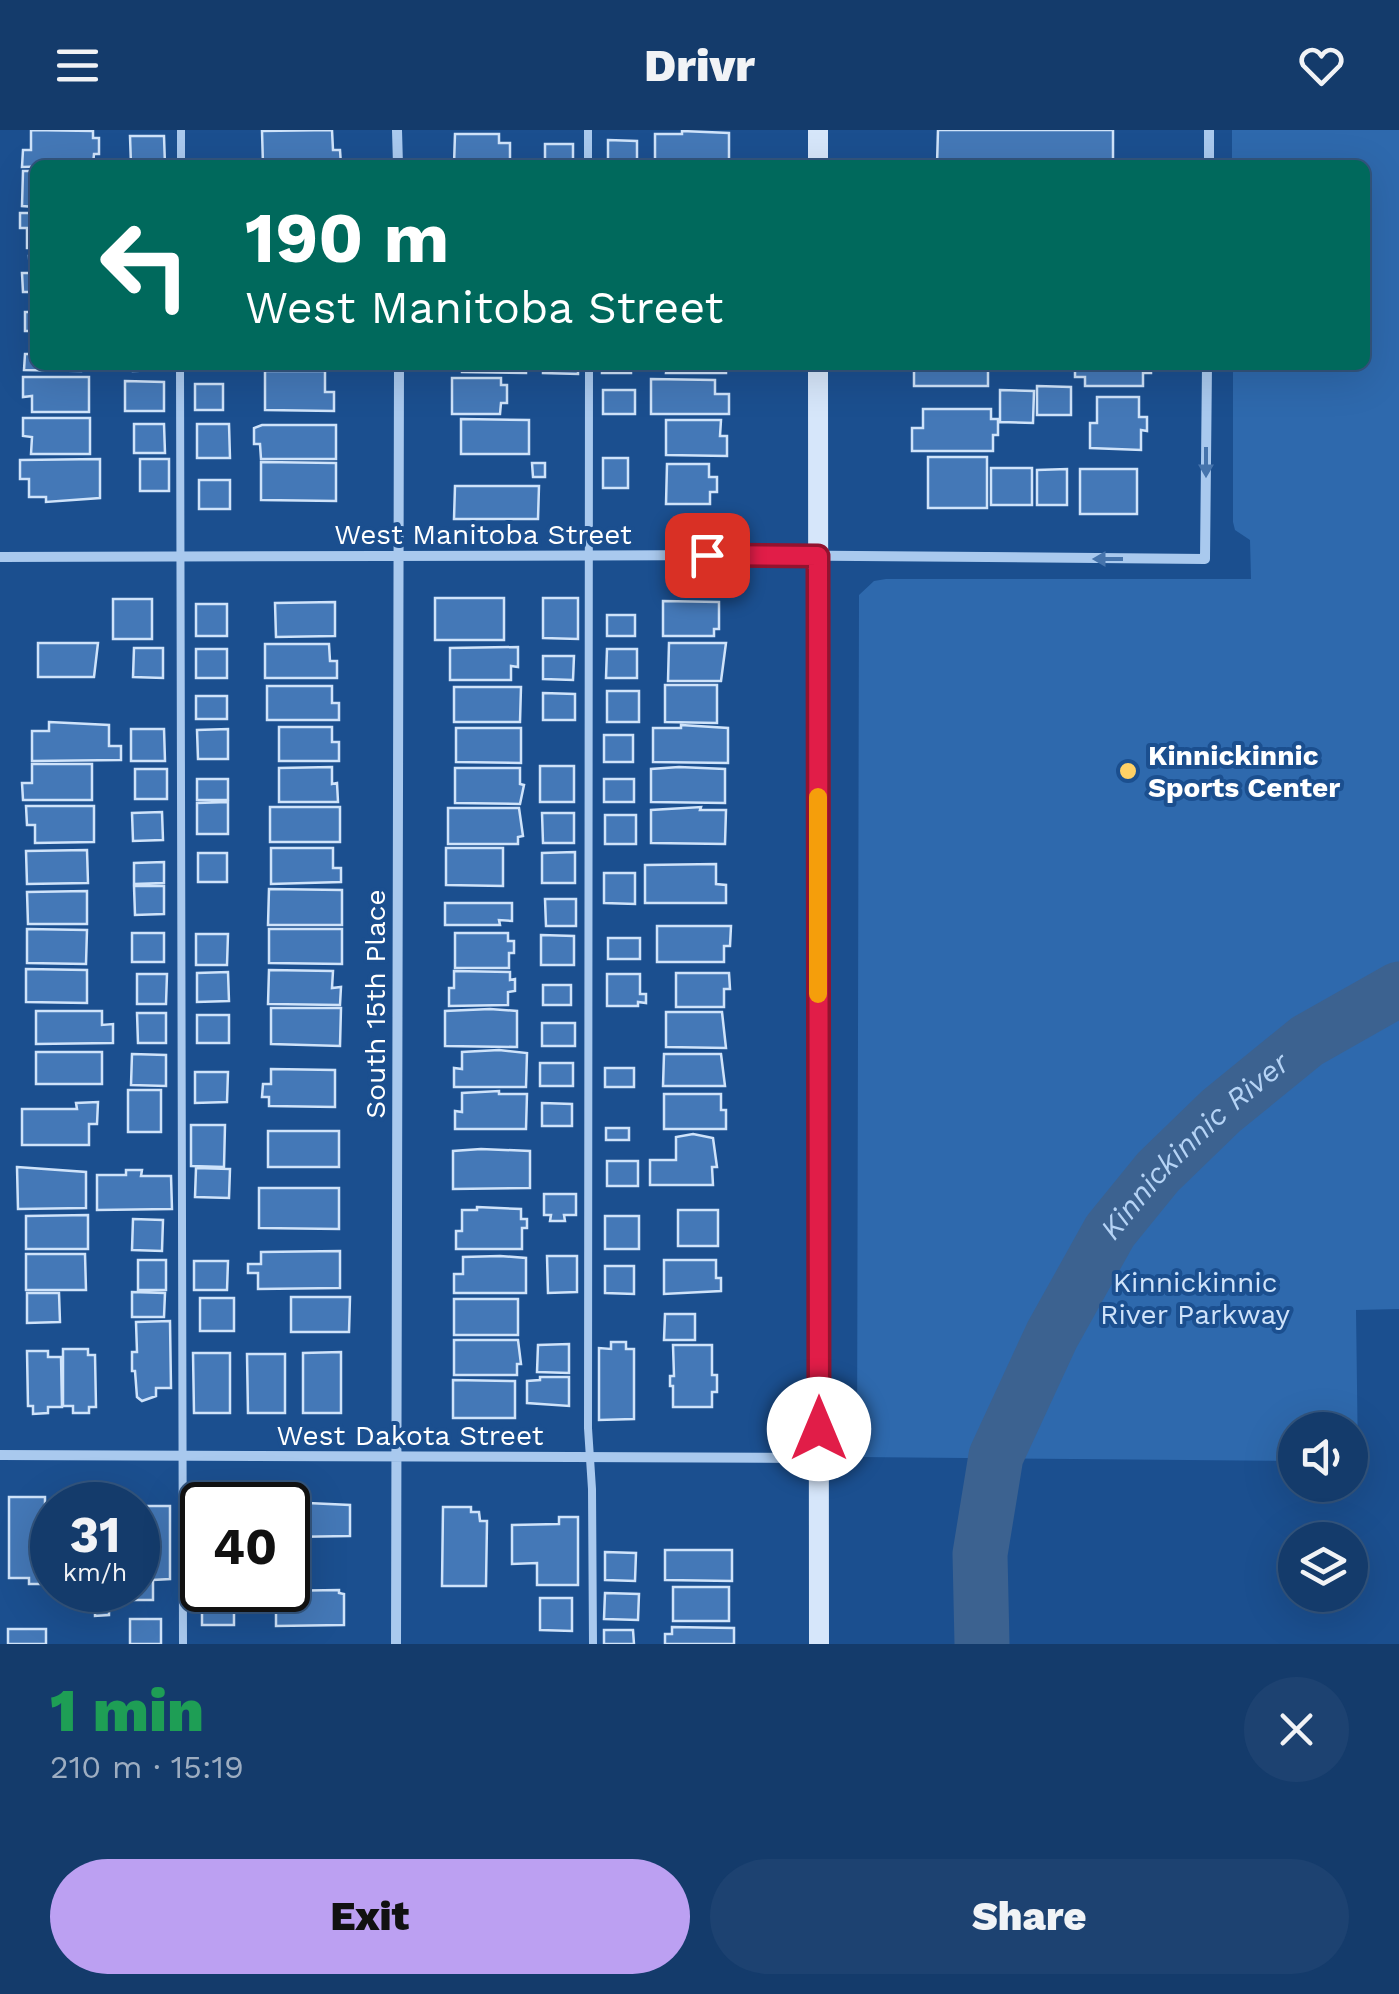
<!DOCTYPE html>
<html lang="en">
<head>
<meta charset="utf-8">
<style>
  :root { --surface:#143b6b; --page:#1d4271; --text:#f1f3f6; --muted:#9dadc1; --line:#33557e; --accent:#bca0f2 }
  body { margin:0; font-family:"Work Sans",sans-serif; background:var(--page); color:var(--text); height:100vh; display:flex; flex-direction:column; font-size:38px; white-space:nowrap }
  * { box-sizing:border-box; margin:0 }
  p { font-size:32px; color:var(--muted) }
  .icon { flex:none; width:55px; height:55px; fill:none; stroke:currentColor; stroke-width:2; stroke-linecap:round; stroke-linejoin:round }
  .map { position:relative; height:1514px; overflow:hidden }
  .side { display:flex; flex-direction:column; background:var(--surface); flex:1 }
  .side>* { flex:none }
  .banner { position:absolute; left:30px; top:30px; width:1340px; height:210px; border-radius:15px; box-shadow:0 10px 40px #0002,0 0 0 2px var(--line); background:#00695c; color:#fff; overflow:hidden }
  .buttons { position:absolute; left:1278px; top:1282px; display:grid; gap:20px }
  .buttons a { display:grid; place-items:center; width:90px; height:90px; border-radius:50%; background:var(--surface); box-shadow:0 10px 40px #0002,0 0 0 2px var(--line); font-size:50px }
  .speed { position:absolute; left:30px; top:1352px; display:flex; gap:20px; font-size:50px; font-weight:700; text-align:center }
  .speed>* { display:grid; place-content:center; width:130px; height:130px; border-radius:50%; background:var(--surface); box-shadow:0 10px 40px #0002,0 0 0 2px var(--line); line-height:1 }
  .speed small { font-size:25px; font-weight:400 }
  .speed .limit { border:5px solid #111; border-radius:15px; background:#fff; color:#111 }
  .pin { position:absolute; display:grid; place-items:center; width:85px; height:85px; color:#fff; margin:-42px; border-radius:20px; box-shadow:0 5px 15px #0006 }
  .me { position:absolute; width:110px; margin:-55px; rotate:0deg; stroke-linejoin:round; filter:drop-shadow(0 0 8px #0008) }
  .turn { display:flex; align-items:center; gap:35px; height:210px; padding:0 50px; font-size:45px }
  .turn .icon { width:130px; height:130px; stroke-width:2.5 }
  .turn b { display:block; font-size:70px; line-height:85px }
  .round { display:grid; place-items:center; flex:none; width:105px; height:105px; border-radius:52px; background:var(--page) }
  .headline { display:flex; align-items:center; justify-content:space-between; height:170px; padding:0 50px }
  h1 { font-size:60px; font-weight:800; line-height:75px; color:#1e9e55 }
  .cta { display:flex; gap:20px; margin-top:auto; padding:20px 50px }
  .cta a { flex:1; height:115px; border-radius:60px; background:var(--accent); color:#111; font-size:40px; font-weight:800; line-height:115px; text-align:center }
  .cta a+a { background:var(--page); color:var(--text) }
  header { display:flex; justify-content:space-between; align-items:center; height:130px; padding:0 50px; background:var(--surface); font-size:45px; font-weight:800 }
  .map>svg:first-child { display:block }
</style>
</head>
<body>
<header><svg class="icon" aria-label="menu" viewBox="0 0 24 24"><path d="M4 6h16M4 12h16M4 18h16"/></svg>Drivr<svg class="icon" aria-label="heart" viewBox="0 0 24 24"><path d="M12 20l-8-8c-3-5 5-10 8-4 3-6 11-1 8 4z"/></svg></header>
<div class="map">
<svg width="1399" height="1514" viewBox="0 0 1399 1514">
  <rect width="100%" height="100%" fill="#1b4f8f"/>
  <path fill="#2e69ad" d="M1232,0h167v1179l-43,1 2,151h-8v-31h-55v31l-438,-4 2,-862 15,-14 12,-2h365l-1,-39 -15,-10 -2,-8v-157h132v-200h-133z"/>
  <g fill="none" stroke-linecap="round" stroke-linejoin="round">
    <path stroke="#3c6290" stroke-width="55" id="s1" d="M982,1514l-2,-90 16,-98 56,-121 58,-104 48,-59 63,-61 86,-70 92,-52"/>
  </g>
  <path fill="#4478b7" stroke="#cfe3fa" stroke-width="2.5" d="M31,0l62,1v7h6v16h-5l-1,11 -71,2 1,-17h8z
    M332,0l1,20h7l1,15h-78l-1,-34z
    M938,0h175v35h-176z
    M682,1l47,2v32h-74v-31h27z
    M455,4h44v9h11v20l-56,2z
    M130,6h34l1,29h-34z
    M608,10l29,1v24h-29z
    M545,14h28v21h-28z
    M23,41h12v36l-13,-1z
    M20,83h15v35h-8v-20h-7z
    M29,126h6v36h-12l-1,-19h8z
    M30,166h5v35h-10v-19h5z
    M31,207h4v28h46v6l-57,-1 1,-16h5z
    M116,235h49v5l-32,1v-4l-17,1z
    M453,235h73v8l-64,-1v-2h-9z
    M543,235h35v9l-35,-1z
    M602,235h29v8h-29z
    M667,235h59v8h-60z
    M914,235h74v21h-74z
    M1075,235h76v8h-8v13h-58v-9h-10z
    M265,241h60v21h9v19l-69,-1z
    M23,247h66v35h-57v-16l-9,1z
    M452,248h49v7h6v18h-6l-1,11h-48z
    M651,249l64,1v14h14v20h-78z
    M125,251l39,1v29h-39z
    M195,254h28v26h-28z
    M1037,256l34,1v28h-34z
    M603,260h32v24h-32z
    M1000,260l34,1 -1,32 -33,-1z
    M1097,267h42v20h8v14l-6,-1v20l-51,-2v-25h7z
    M923,279h68v10h7v16h-5v16h-81v-23h11z
    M23,288h67v36h-59l1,-17 -9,-1z
    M461,289l68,1v34h-68z
    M666,290h55l-1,16h7v20l-61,-1z
    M134,294h30l1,29h-31z
    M197,294h32l1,34h-33z
    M262,295h74v34h-75l-1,-15h-6v-16z
    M928,327h59v51h-59z
    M603,328h25v30h-25z
    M100,329v39l-54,4v-5h-17v-18h-9v-19z
    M140,329h29v32h-29z
    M261,332l75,1v38l-75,-1z
    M532,333h13v14h-12z
    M667,334h42v13h8v15h-7v12h-44z
    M991,338h41v37h-41z
    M1067,339v36h-30v-35z
    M1080,339h57v45h-57z
    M199,350h31v29h-31z
    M455,356h84l-1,33h-84z
    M435,468h69v42h-69z
    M543,468h35v41l-35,-1z
    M113,469h39v40h-39z
    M663,471l56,1v27h-5v7h-51z
    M335,472v34l-59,1 -1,-34z
    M196,474h31v32h-31z
    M607,485h28v21h-28z
    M38,513h60l-4,34h-56z
    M669,513h57l-5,38h-53z
    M265,514h64l1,17h7v17h-72z
    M518,517v20l-7,-1v14h-61v-32z
    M134,518h29v30l-30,-1z
    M196,519h31v29h-31z
    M607,519h30v29h-31z
    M543,526h31l-1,24 -30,-1z
    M665,555h52v38l-52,-1z
    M267,556h65v17h7v17h-72z
    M454,557h67l-1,35h-66z
    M607,561h32v31h-32z
    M543,563l32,1v26h-32z
    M196,566h31v23h-31z
    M49,592l60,3v21h12v14l-89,1v-30h17z
    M681,595l47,3v35l-75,-1v-34h28z
    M279,597h53v15h7v19h-60z
    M456,598h65v35l-65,-1z
    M131,599h33l1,32h-34z
    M228,599v30h-30l-1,-29z
    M604,605h29v27h-29z
    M32,634h60v36h-69l-1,-17h10z
    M540,636h34v36h-34z
    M332,637v17l5,-1 1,19h-59v-34z
    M679,637l46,2v34l-74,-1v-33z
    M455,638h65v16l4,1 -4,19 -65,-1z
    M135,639h32v30h-32z
    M197,649h31v21h-31z
    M604,649h30v23h-30z
    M228,672v32h-31v-31z
    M26,676h68v36l-59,1v-18h-8z
    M270,677h70v35h-70z
    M701,677l-1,3h26l-1,34 -74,-1v-33z
    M448,678h71l4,28 -5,1v7h-70z
    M162,682l1,28 -30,1 -1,-28z
    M542,683h32v30h-31z
    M605,685h31v29h-31z
    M271,718h62v20h8v14l-70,2z
    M446,718h57v38l-57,-1z
    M87,720l1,33 -61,1 -1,-33z
    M575,722v31h-33v-30z
    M198,723h29v29h-29z
    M164,732v21l-30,1v-21z
    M716,734v20l10,1v18h-81v-38z
    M604,743h31v31l-31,-1z
    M134,756h30v28l-29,1z
    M269,759l73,1v35h-74z
    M87,761v33h-59l-1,-32z
    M545,769h31v27h-30z
    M445,773h67v18l-13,-1 1,5h-55z
    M657,796h74l-1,20h-6v16h-67z
    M27,799l60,1 -1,34 -59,-1z
    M269,799h73v35l-73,-1z
    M132,803h32v29h-32z
    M455,803h53v8h6v12h-5v15h-54z
    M196,804h32l-1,31h-31z
    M541,805l33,1v29h-33z
    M608,808h32v21h-32z
    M26,839l61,1v33l-61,-1z
    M269,840l64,1 -1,17 9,-1 -1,18 -72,-1z
    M454,841l56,1v8l5,-1v12l-7,1v13l-59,1v-18h5z
    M228,842l1,29 -32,1v-29z
    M676,843h53l1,16h-6v18h-48z
    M137,844h30l-1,30h-29z
    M607,844h33v20h6v9l-8,-1v4h-31z
    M543,855h28v20h-28z
    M271,878h70l-1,38 -69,-2z
    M490,879l27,2v36l-72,-1v-35z
    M36,881h66v14l11,-1v19l-77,1z
    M666,882h56l4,36 -60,-1z
    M137,883h29v30h-28z
    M197,885h32v28h-32z
    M542,893h33v23h-33z
    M499,920l28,3 -1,34h-72v-19l8,1v-17z
    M36,922h66v32h-66z
    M132,924l34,1v31l-35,-1z
    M664,924h57l4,32h-62z
    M540,933h33v23h-33z
    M605,938h29v19h-29z
    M271,939l64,1v37l-66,-1v-9h-7l1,-13h8z
    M195,942h33l-1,30 -32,1z
    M128,960h33v42h-33z
    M499,961v3h28l-1,35h-71v-18l7,1v-19z
    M664,964h57v16h5v19h-62z
    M98,972l-1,22h-8v21h-67v-36h55l-1,-6z
    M542,973l30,1v22h-30z
    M191,995h34l-1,42 -33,-1z
    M606,998h23v12h-23z
    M268,1001h71v36h-71z
    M693,1004l20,4 4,29h-5l1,18h-63v-25h26v-23z
    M481,1019l49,2v37l-77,1v-38z
    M607,1031h31v25h-31z
    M17,1037l69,5v36l-68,1z
    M196,1038l34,1 -1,29 -34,-1z
    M126,1040h16l-1,6h30l1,33 -75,1v-35h29z
    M259,1058h80v41l-80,-1z
    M544,1064h32v21h-12l1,6h-15l1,-6h-7z
    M477,1077l44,2v10h6v9h-5v21h-66v-18h6v-21h15z
    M678,1080h40v36h-40z
    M88,1085v34h-62v-33z
    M605,1086h34v33h-34z
    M133,1089l30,1 -1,31 -30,-1z
    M340,1121v37l-82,1v-16h-10v-9h13v-12z
    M26,1124h59l1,36h-60z
    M500,1126l26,2v35h-72v-19h9v-17z
    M547,1126h30v36l-29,1z
    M138,1130h28v30h-28z
    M664,1130h52v18h5v13l-57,3z
    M194,1131h34l-1,29h-33z
    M605,1136h29v28l-29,-1z
    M132,1162l33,1 -1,24h-32z
    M27,1163h32l1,29 -33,1z
    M291,1167h59l-1,35h-58z
    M200,1168h34v33h-34z
    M454,1169h64v36h-64z
    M665,1184h30v26h-31z
    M170,1191l1,67h-15v8l-14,5 -5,-4 -2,-26h-3v-19h5l-1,-30z
    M454,1210h64l3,24h-4v11h-63z
    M611,1212h15v7h8v70l-35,1v-72l12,1z
    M569,1214v29l-32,-1 1,-27z
    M673,1215h39v30h5v17h-5v15h-39v-21h-3v-10h4z
    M63,1219h25v6h7l1,52h-7v6h-16v-7h-10z
    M27,1221h21v6h13l1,50h-14v6l-15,1v-8h-5z
    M341,1222v61h-38v-60z
    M193,1223h37v60h-36z
    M247,1224h38v59h-37z
    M540,1247h29v29l-42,-3v-22l13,-1z
    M453,1250l62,1v37h-62z
    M9,1367h36v87h-16v-6h-20z
    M286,1372l64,3v31l-62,1z
    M138,1376h32v73l-17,1v20h-29v-10h14z
    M443,1377h28v5h8l1,9h7l-1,65h-44z
    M559,1387h19v68h-41v-22l-25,1v-39l47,-1z
    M665,1420h67v31l-67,-1z
    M605,1422l31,1 -1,28 -30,-1z
    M673,1457h56v34h-56z
    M339,1460v3l5,1v31l-68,1v-35z
    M605,1463l34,1 -1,26 -34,-1z
    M540,1468h32v33l-32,-1z
    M95,1471h14v14l-14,1z
    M202,1471h32v24h-32z
    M130,1489h31v25h-31z
    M672,1497l62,1v16h-69v-10h7z
    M8,1499h38v15h-38z
    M604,1500h29l1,14h-30z"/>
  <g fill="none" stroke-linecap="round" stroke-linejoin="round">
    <path stroke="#a9c9ee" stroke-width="8" d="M588,0v35
      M181,35v-35
      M180,235l3,1279
      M589,235l-1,1063 4,61 1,155"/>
    <path stroke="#a9c9ee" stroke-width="10" d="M397,0l1,35
      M1209,35v-35
      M0,427l746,-2 459,4 2,-194
      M0,1325l819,3
      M396,1514l3,-1279"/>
    <path stroke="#d6e6fa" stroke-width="20" d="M818,35v-35
      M818,235l1,1279"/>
  </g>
  <defs><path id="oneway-solid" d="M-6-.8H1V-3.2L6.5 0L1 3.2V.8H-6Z" transform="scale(2.5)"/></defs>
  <g fill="#4674ac">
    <use href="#oneway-solid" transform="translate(1206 332) rotate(90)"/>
    <use href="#oneway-solid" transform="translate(1108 429) rotate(-180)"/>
  </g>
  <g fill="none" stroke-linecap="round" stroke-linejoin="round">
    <defs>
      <path id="route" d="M707,425l111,1 1,873"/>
    </defs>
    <use href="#route" stroke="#92132f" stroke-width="25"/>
    <use href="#route" stroke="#e11d48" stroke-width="18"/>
    <path stroke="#f59e0b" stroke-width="18" d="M818,667v197"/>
  </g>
  <circle fill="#ffd166" stroke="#1b4f8f" stroke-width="4" cx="1128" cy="641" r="10"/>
  <g text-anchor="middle" stroke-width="8" stroke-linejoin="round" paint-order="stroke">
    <g font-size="28" fill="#fff" stroke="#1b4f8f">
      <text x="483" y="414">West Manitoba Street</text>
      <text transform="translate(375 874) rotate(-90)" y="10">South 15th Place</text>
      <text x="410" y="1315">West Dakota Street</text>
    </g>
    <g font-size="28" font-weight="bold" fill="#fff" stroke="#1b4f8f" text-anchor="start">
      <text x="1148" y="635">Kinnickinnic<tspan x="1148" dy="32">Sports Center</tspan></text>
    </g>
    <g font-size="28" fill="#cfe3fa" stroke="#1b4f8f">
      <text x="1195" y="1162">Kinnickinnic<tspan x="1195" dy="32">River Parkway</tspan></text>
    </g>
    <g font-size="30" font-style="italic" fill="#b5d3f5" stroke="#1b4f8f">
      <text dy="10" stroke="none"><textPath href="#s1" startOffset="562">Kinnickinnic River</textPath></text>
    </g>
  </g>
</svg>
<div class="buttons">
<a><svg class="icon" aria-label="sound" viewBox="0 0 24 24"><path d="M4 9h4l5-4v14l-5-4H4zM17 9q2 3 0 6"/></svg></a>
<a><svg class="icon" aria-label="layers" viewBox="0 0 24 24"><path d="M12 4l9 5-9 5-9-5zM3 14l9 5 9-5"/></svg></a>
</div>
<div class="speed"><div>31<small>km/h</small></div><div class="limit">40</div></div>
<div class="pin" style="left:707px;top:425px;background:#d93025"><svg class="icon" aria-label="arrive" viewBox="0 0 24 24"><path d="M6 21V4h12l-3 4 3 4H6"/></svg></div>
<svg class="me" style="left:819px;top:1299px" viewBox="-20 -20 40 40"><circle r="19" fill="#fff"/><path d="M0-13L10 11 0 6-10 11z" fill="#e11d48"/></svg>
<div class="banner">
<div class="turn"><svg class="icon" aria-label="left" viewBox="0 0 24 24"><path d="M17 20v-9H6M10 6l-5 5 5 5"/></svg><div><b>190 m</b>West Manitoba Street</div></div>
</div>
</div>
<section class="side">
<div class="headline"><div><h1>1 min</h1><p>210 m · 15:19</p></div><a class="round"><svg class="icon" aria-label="close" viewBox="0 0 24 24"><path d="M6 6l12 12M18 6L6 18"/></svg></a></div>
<div class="cta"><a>Exit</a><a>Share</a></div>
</section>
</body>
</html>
